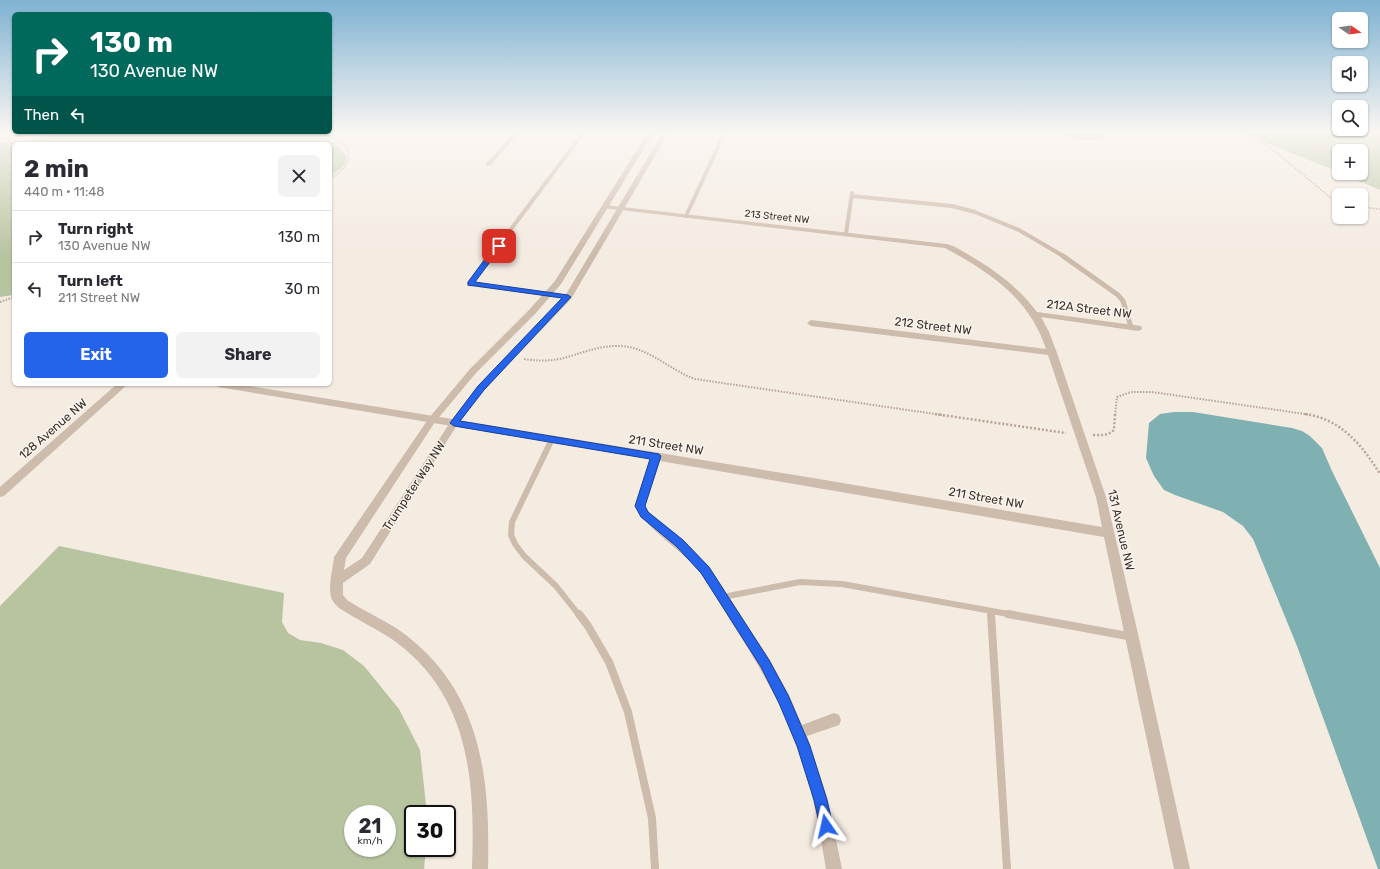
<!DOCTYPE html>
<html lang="en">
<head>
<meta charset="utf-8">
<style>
  :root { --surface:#fff; --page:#f2f2f3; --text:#2b2b33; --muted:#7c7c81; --line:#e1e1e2; --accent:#2563eb }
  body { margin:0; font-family:Rubik,sans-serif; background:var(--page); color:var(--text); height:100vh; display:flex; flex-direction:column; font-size:15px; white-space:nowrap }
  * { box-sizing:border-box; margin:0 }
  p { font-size:13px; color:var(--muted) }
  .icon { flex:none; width:22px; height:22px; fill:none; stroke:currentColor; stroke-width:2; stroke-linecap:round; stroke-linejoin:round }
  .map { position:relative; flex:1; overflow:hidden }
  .details { position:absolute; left:12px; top:142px; width:320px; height:244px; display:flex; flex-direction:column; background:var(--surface); border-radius:6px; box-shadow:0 1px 3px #0004 }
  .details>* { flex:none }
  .top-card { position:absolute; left:12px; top:12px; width:320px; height:122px; border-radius:6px; box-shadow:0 1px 3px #0004; background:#00695c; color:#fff; overflow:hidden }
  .needle { width:26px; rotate:103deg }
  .controls { position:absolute; left:1332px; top:12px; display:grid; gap:8px }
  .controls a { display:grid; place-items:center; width:36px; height:36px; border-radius:6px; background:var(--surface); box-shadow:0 1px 3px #0004; font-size:20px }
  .speed { position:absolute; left:344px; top:805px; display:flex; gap:8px; font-size:20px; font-weight:700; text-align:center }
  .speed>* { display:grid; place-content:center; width:52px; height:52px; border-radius:50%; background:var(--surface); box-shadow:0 1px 3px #0004; line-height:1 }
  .speed small { font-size:10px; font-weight:400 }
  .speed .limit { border:2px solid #111; border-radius:6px; background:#fff; color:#111 }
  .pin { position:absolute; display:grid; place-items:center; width:34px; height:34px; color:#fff; margin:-17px; border-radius:8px; box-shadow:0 2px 6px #0006 }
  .me { position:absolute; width:44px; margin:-22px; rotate:349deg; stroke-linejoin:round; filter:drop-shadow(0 0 3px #0008) }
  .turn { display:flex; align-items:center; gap:14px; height:84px; padding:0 12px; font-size:18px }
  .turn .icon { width:52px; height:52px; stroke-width:2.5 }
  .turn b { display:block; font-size:28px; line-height:34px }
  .then { display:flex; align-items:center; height:38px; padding:0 12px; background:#0003; gap:8px; font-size:15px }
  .round { display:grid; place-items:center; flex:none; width:42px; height:42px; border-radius:6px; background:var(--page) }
  .overview { display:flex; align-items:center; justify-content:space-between; height:68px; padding:0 12px }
  h1 { font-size:24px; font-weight:700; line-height:30px }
  .button { display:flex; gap:8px; margin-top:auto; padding:8px 12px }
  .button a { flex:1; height:46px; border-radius:6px; background:var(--accent); color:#fff; font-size:16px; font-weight:700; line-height:46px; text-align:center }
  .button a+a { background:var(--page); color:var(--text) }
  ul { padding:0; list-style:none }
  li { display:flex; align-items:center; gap:12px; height:52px; padding:0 12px; border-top:1px solid var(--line) }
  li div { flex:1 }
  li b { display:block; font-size:15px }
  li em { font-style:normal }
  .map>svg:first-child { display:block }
</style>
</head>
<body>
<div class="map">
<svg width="1380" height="869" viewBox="0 0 1380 869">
  <rect width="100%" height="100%" fill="#f4ebe1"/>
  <path fill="#b8c4a0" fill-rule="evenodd" d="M70,132h242l24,12 11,13 -3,9 -14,10v-32h-316v151l-14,2v-154l25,-2z
    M1059,132h45v6c-16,4 -31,3 -45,-6z
    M1239,132h129l12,3v55l-39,-17h20v-22h-22v21z
    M59,546l225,47 -2,29 6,11 12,7 21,3 22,7 21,16 35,43 21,41 7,64h-14v34h13l-2,21h-424v-263zM353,814h34v34h-34z"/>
  <path fill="#7fb0b2" d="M1174,412h19l99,16 10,3 8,5 12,12 10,23 48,97v301h-2l-81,-223 -44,-107 -10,-13 -20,-14 -48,-17 -11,-5 -10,-14 -8,-18 3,-35 11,-9z"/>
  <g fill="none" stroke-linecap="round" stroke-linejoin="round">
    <path stroke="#b9a596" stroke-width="1.5" stroke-dasharray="1.5 1.5" stroke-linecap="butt" d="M320,132l26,13c7,16 -2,26 -16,33
      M1247,132l30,21 54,45 8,4
      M1276,132l63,24
      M1359,132l21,9
      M1361,164l19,8
      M1361,207l19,2"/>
    <path stroke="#b9a596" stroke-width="2" stroke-dasharray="1.5 1.5" stroke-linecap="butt" d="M0,302l14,-5
      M524,359c13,2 24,2 36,0 20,-5 39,-14 60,-13 29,1 49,24 75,33l247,36
      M1115,415l2,-18 14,-5h21l160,23"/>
    <path stroke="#b9a596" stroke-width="2.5" stroke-dasharray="2 2" stroke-linecap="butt" d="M935,414l131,19
      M1305,414c36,5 57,31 75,60
      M1093,435c8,0 15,1 21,-5l1,-16"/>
    <path stroke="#cdbbac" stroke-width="4" d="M852,196l100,10 23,6 44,18 46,27
      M686,216l39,-84
      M846,234l6,-41
      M490,257l94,-125"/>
    <path stroke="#cdbbac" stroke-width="5" d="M1063,256l55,39 5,6 8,26
      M470,284l21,-28"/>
    <path stroke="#cdbbac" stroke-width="6" d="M552,439l-40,83 -1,13 4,9 9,12 32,30 23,29
      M723,597l77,-15 42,2 172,31
      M991,612v3"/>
    <path stroke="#cdbbac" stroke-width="8" d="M579,614l9,12 21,36 19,50 24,106 3,51
      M991,614l16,255
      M1008,614l125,23"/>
    <path fill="#cdbbac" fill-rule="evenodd" d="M514,132h6l-30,34h-4v-2z
      M605,205l342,39c8,2 15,7 22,11 26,15 49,32 68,57l104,14 1,2 -1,2 -3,1 -97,-14 8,15 8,21 49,144 33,141 51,231h-16l-70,-332 -444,-76 -15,45 4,6 34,28 26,27 61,93 19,35 13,30 32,-12 5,2 2,5 -2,5 -32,11 21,64 14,69h-16c-7,-42 -14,-84 -29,-123 -16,-43 -40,-84 -65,-123 -10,-16 -19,-33 -30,-48 -19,-26 -53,-42 -67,-69l15,-47 -432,-72 -5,-3h24l576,94 289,49 -6,-30 -48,-142 -237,-29 -4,-3 4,-3 235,29c-17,-51 -55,-76 -101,-101l-342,-40v-2z
      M467,282l101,13 4,2 -4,2 -98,-13h-3z
      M117,384h11l-124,112 -4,1v-10z"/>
    <path fill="#cdbbac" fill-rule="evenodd" d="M648,132h6l-93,152 -26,30 -59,59 -41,49 -89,136 -2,12 18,-12 89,-137 27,-35 87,-90 98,-164h6l-98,167 -87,91 -27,35 -87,139 -27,19v12l4,5c21,14 46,23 65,40 71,59 78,142 76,229h-16c3,-85 -1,-171 -76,-227 -18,-13 -39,-22 -57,-34 -3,-3 -7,-7 -8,-11 -3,-12 2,-28 3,-40l95,-139 41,-49 59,-59 26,-29z"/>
  </g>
  <linearGradient id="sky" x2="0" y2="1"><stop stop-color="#7eb2d2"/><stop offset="0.52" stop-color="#faf6f2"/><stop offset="1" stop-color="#faf6f2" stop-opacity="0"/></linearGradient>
  <rect width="1380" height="254" fill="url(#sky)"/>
  <path fill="#2563eb" stroke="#184099" d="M496,244l6,2 -27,36 93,13 3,2 -87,93 -24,31 199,33 2,2 -16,50 3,6 35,28 26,27 60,93 19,35 22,51 17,54 6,26 -2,5 -5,2 -5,-2 -7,-31 -17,-54 -18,-43 -18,-36 -60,-94 -25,-27 -35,-29 -6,-11 15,-47 -196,-33 -4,-3 28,-37 84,-88 -94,-13v-3z"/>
  <g text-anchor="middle" stroke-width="3" stroke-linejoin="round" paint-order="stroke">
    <g font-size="10" fill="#3b302b" stroke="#fbf5ee">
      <text transform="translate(777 216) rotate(6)" y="4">213 Street NW</text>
    </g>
    <g font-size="12" fill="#3b302b" stroke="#fbf5ee">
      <text transform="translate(1089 309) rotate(7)" y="4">212A Street NW</text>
      <text transform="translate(933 326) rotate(7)" y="4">212 Street NW</text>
      <text transform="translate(53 429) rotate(-41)" y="4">128 Avenue NW</text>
      <text transform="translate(666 445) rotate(9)" y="4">211 Street NW</text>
      <text transform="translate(414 486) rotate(-57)" y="4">Trumpeter Way NW</text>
      <text transform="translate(986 498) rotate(10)" y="4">211 Street NW</text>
      <text transform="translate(1121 530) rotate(77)" y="4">131 Avenue NW</text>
    </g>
  </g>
</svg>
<div class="controls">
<a><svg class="needle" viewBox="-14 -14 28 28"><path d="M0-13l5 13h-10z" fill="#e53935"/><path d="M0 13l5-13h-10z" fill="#7c7c81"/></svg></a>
<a><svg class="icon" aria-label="sound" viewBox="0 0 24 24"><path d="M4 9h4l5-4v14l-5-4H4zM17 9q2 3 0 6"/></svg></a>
<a><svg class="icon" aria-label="search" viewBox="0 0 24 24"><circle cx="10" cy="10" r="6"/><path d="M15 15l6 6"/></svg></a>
<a>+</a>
<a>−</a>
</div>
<div class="speed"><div>21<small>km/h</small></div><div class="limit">30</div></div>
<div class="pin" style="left:499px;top:246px;background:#d93025"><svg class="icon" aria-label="arrive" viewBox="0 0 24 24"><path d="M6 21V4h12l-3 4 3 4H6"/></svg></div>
<svg class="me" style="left:826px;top:826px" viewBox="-20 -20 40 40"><path d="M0-17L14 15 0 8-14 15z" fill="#2563eb" stroke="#fff" stroke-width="4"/></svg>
<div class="top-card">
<div class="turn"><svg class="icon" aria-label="right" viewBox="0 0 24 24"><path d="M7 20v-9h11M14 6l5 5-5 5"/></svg><div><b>130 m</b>130 Avenue NW</div></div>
<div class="then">Then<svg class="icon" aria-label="left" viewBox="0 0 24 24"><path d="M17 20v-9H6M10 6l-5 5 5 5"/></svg></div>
</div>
<section class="details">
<div class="overview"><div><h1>2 min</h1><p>440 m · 11:48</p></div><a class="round"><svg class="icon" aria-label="close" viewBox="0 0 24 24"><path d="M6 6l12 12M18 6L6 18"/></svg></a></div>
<ul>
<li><svg class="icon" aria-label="right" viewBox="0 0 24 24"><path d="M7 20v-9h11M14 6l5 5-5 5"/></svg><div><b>Turn right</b><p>130 Avenue NW</p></div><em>130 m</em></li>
<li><svg class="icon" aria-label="left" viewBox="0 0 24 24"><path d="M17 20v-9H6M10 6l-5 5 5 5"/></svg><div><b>Turn left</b><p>211 Street NW</p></div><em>30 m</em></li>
</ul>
<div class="button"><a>Exit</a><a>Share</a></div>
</section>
</div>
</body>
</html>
